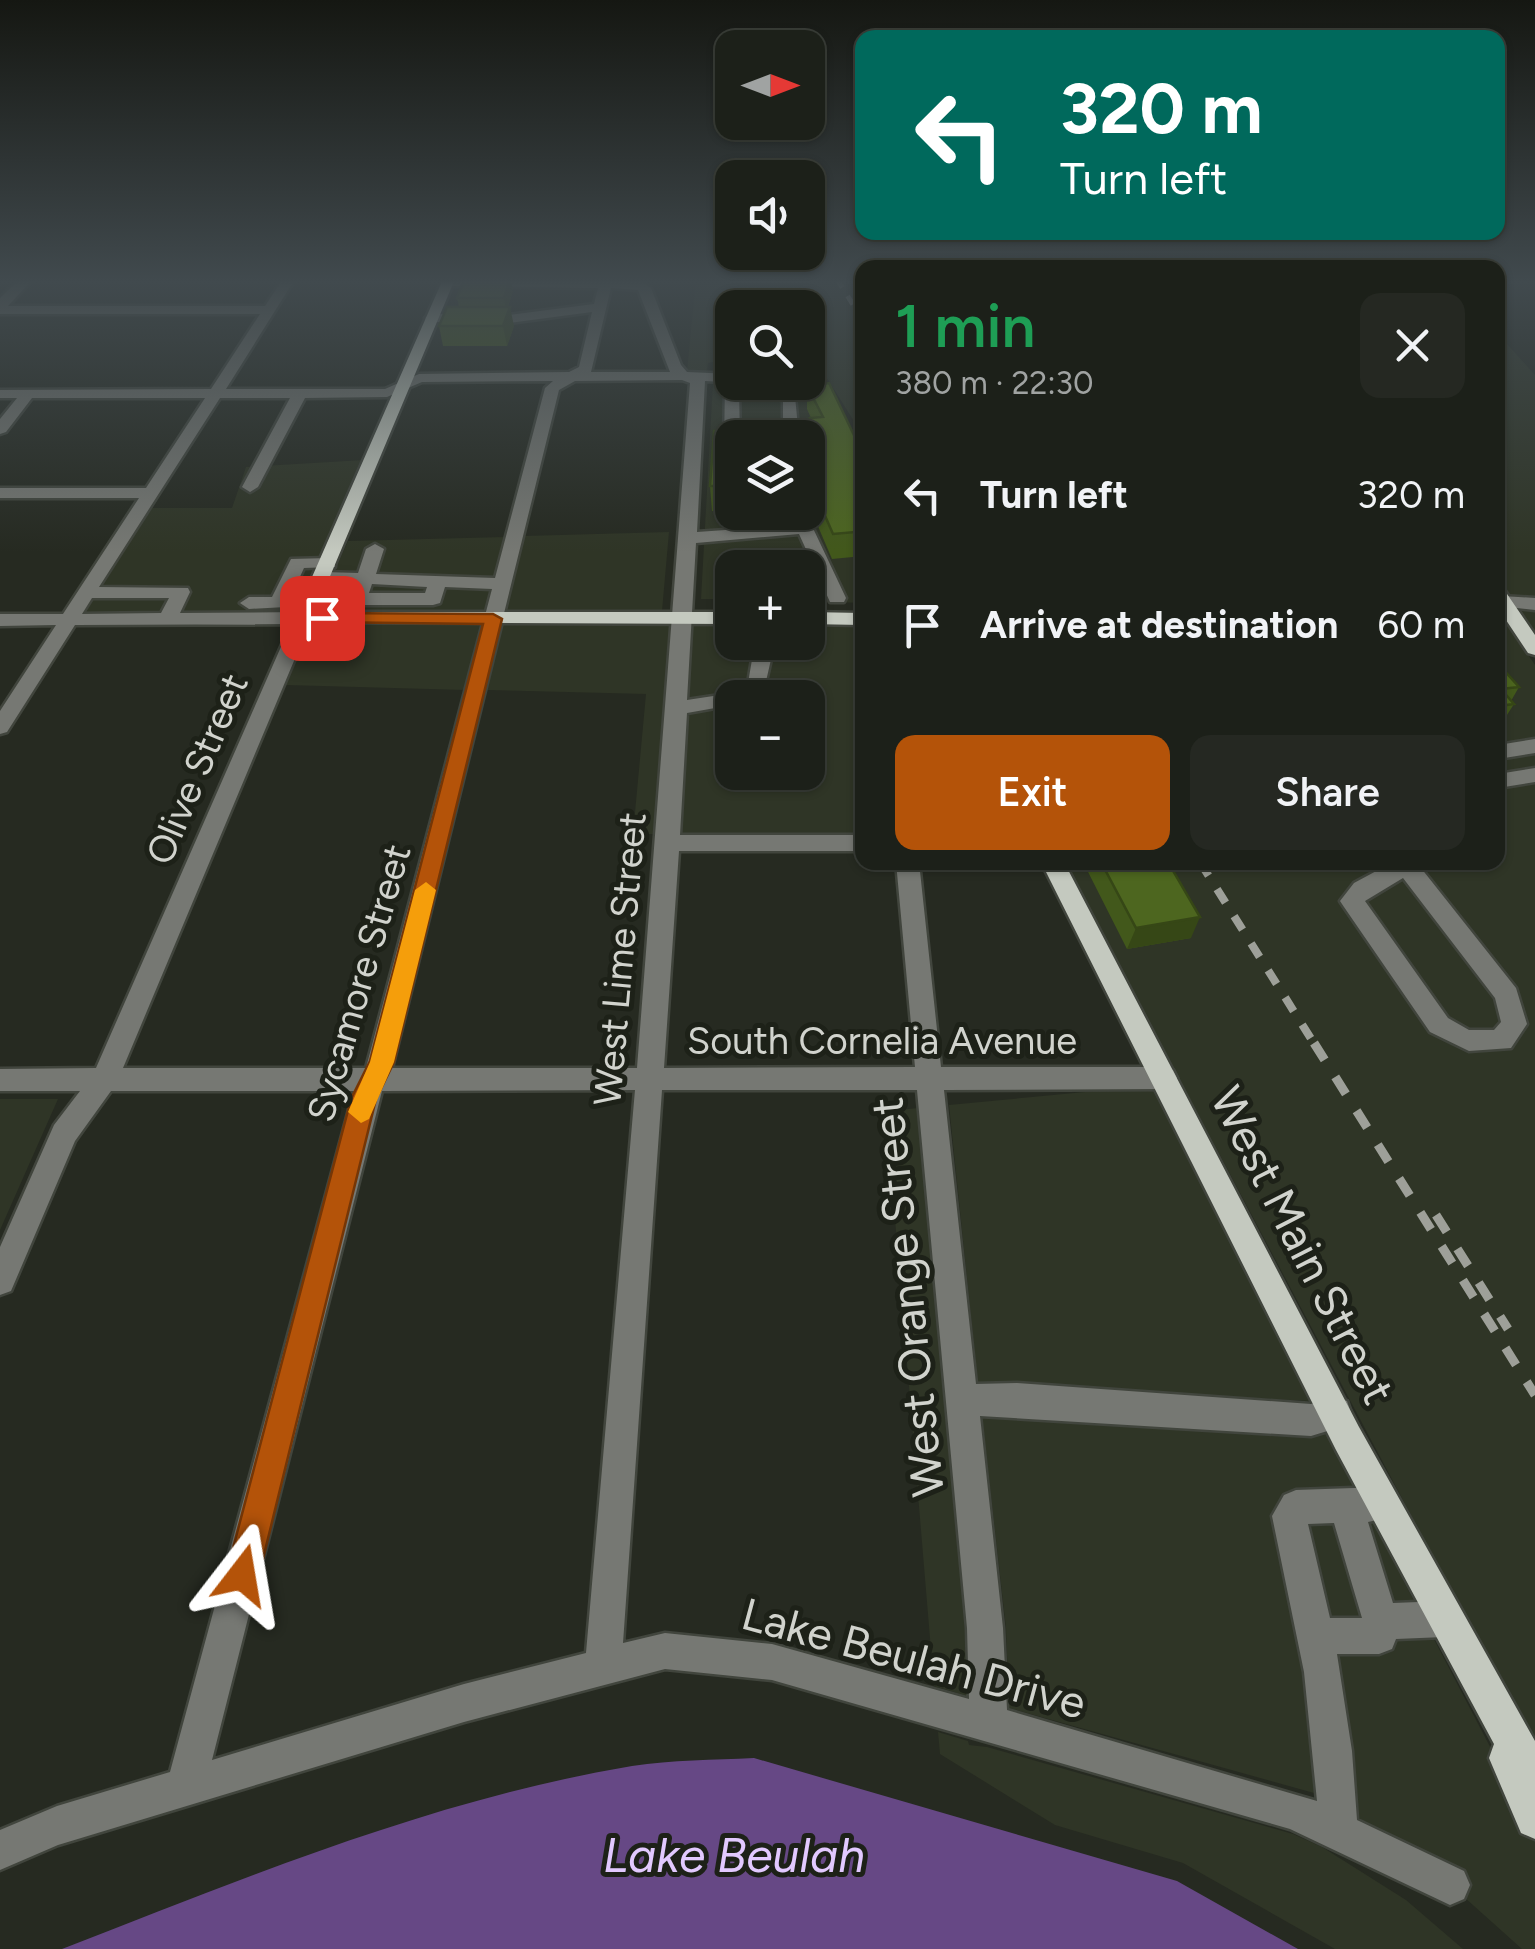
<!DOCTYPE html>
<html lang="en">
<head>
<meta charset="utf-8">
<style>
  :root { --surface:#1c2019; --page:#252822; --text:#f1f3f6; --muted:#a0a3a2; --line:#3a3e38; --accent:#b45309 }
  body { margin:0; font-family:Figtree,sans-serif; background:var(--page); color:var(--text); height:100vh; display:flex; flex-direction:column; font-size:38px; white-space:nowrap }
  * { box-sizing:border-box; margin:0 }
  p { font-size:32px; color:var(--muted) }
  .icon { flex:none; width:55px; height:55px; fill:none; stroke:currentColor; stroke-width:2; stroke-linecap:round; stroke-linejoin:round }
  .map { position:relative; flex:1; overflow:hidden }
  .drawer { position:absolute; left:855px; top:260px; width:650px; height:610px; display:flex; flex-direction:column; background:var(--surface); border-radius:20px; box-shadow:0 2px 8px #0004,0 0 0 2px var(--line) }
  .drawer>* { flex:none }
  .top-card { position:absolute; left:855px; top:30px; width:650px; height:210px; border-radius:20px; box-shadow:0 2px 8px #0004,0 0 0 2px var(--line); background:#00695c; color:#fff; overflow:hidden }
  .needle { width:65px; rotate:90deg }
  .buttons { position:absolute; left:715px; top:30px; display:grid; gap:20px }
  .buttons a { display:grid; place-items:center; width:110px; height:110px; border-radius:20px; background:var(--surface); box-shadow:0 2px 8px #0004,0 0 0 2px var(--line); font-size:50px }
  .pin { position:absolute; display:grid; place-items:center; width:85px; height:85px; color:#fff; margin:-42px; border-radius:20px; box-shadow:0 5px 15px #0006 }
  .me { position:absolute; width:110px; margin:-55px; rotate:14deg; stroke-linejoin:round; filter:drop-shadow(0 0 8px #0008) }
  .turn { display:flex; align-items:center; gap:35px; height:210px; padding:0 40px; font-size:45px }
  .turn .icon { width:130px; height:130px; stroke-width:2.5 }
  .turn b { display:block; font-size:70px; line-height:85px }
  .round { display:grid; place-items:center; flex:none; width:105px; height:105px; border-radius:20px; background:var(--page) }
  .summary { display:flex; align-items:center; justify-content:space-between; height:170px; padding:0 40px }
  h1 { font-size:60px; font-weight:600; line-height:75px; color:#1e9e55 }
  .cta { display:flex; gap:20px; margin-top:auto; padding:20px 40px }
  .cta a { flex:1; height:115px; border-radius:20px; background:var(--accent); color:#fff; font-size:40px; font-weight:600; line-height:115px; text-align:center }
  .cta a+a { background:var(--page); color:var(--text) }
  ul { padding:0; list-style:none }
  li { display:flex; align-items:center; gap:30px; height:130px; padding:0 40px }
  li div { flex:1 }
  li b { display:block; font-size:38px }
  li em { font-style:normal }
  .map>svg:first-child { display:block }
</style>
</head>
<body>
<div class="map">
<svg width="1535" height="1949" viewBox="0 0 1535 1949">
  <rect width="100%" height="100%" fill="#262a21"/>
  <path fill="#2f3526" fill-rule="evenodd" d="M696,279h166v155l-54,-86v-40h-76v50l-24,5 -2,17 -19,-9z
    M1498,334l37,41v259l-37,-54z
    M808,355l54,91v157l-54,-2v-33h-76v31h-31l13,-235 18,-3v21h76zM732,438h76v74h-76z
    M364,460l-69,153 -211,1 68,-106h80l14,-41z
    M669,532l-7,79 10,1 -167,1 19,-77z
    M505,537l-20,76h-169l32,-72z
    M1498,610l37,55v1084l-470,-886 433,-1z
    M672,623l-16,211h-23l13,-140 -159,-4 16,-66z
    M693,623h39v19h76v-19l54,1v211l-181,-1zM732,698h76v74h-76z
    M311,624h171l-17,66 -179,-5z
    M1117,1089h38l156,312 -333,-17 -29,-279z
    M0,1099h58l-58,131z
    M919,1108l46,519 2,69 -33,-10 -48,-575z
    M1019,1415l308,19 208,399v116h-13l-97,-87 -111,-69 -305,-85 -3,-80 -24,-212z
    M938,1732l30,9 1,4 18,2 306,87 29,13 84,53 57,49h-128l-152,-86 -128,-38 -115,-71z"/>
  <path fill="#664885" d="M754,1758l423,123 121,68h-1236c185,-72 373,-150 570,-183 40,-6 82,-6 122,-8z"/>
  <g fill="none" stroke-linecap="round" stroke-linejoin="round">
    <defs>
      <path id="minor" d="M20,279h13l-25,27h257l18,-27h12l-69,110h159l34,-15 150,-2 10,-5 13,-55 -83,11 -77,-1 -7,-4 7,-4 77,1 85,-11 4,-16 -151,-2 -5,-1v-6l196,1 13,8 30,77 6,7 45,2v8l33,3 30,11 4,42h-16v-37l-20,-8 -24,-1 1,46h-8v15l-8,-5 1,-66 -20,-1 -8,151 114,-8 35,74 -2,4h-14l-31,-68 -103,9 -9,157 46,-7 15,-10 7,-41h20l-11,48 -10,8h-22v7l-45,8 -7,122h182v16h-183l-15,217 251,-1 -19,-205h23l22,205h223l9,3 4,8 -4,8 -9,3 -220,1 32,294 41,-1 294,21 24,-7 12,4 4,12 -4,12 -36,11 -331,-20 23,212 4,82 310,91 -13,-129 -32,-156 12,-21 12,-5 87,-3 12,5 5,12 -5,12 -27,6 25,81 51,-2 13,5 5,13 -5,13 -13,5 -48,2 -4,10 -13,5h-42l15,97 5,69 107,51 6,14 -6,14 -14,6 -160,-76 -518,-149 -107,-11 -201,53 -406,123 -58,25v-40l57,-24 113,-34 184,-681h-243l-36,50 -64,150 -11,4v-48l54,-122 26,-34h-80v-22l96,-1 195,-444 -216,1 -68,107 -7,2v-23l56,-86 -56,1v-12h63l76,-116h-139v-10h146l59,-90h-173l-26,34 -6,2v-15l17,-21h-17v-8l211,-1 49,-75h-260v-16zM611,288l27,2 32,82h-79zM682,380l8,3 -53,685h-245l167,-678 16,-9zM553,381l-8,7 -50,190 -119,-4 8,-25 -9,-5 -9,5 -8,24 -35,-1 -9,5 9,5 31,2 -5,15 9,6h75l7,-2 5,-16 47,2 -126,479h-243l189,-450 -9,-6 -123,1 10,-21 -2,-4 -89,-1 121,-189h70l-48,89 8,5 8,-5 47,-89 82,-1 35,-15zM372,584l55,3 -2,6h-56zM92,598h77l-8,15 -79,1zM635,1090l-49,563 -122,31 -252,76 170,-669zM662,1090h255l50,538 2,71 -197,-55 -107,-11 -42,10zM1334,1523l28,95h-32l-22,-94z
        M329,558l6,1v8l-31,1 -18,39 -37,2 -9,-6 9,-6h23l19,-38z
        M1502,596l33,2v12l-37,-4v-8z
        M1535,739v14l-37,6v-14z
        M1535,768v14l-37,6v-14z
        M1393,862h32l-4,6 95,120 11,36 -16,24 -42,3 -39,-19 -86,-125 -4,-6 14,-18zM1403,878l92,120 6,24 -7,8h-25l-21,-12 -83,-117z"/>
      <path id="major" d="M443,279h12l-140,333h417v12l-436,-2 -2,-4z
        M1498,589l7,2 30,44v20l-7,-2 -30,-45z
        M808,612l54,1v12l-54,-1z
        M1041,862h23l295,565 176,314v98l-14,-6 -32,-75 5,-14 -158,-294z"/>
    </defs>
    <use href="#minor" stroke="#41453d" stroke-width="5"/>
    <use href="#major" stroke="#41453d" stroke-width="5"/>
    <use href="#minor" fill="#767873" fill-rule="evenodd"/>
    <use href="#major" fill="#c4c9bf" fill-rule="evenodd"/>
    <path stroke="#9ea099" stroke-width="5" stroke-dasharray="10 10" stroke-linecap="butt" d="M837,279l25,40"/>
    <path stroke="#9ea099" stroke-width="8" stroke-dasharray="16 16" stroke-linecap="butt" d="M1200,862l115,183"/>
    <path stroke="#9ea099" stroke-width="9" stroke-dasharray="20 20" stroke-linecap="butt" d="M1314,1043l221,352
      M1436,1215l72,114"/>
  </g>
  <path fill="#42581b" d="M511,279l2,12 -5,16 6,19 -7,20h-64l-4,-20 20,-19 -2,-9z
    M807,386l55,66v129l-9,-24 -21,2 -21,-49h-3v-72h-7v-4h8l2,-16 -4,-9z
    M732,438v73h-20l-2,-25z
    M1498,667l21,20 -8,14 3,3 -16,25z
    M1083,862h85l23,76 -64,11z"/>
  <path fill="#364716" d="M510,279l3,12 -7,20 -2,-13z
    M510,307l4,19 -7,20 -4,-20z
    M1200,917l-9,21 -64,11 9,-21z"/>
  <path fill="#4d661f" stroke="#364716" stroke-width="2.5" d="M464,279h46l-6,19h-47z
    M447,307h63l-7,19h-64z
    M829,383l33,69v100l-7,-20 -22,2 -21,-48h-4v-19h5l-5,-15v-14h-6l-1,-4 14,-1 -5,-15 13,-1 -16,-31z
    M750,430v8h-18v48h-22l4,-55z
    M1498,667h3l18,20 -18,2 13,15 -16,2z
    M1101,862h67l32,55 -64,11z"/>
  <linearGradient id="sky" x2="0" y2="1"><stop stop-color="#151712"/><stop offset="0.51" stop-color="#414a4e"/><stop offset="1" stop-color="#414a4e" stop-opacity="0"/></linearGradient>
  <rect width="1535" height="552" fill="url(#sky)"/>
  <path fill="#b45309" stroke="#753606" stroke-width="2.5" d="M322,613l171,1 9,5 -108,443 -18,37 -117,476 -5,12 -12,4 -11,-4 -5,-12 125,-476 19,-38 113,-437 -167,-2 -2,-4z"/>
  <path fill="#f59e0b" d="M426,882l10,8 -42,172 -25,57 -8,4 -13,-11 22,-50 45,-172z"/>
  <g text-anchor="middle" stroke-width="10" stroke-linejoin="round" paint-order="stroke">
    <g font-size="38" fill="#d1d3cd" stroke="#1d2118">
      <text transform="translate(197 769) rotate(-67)" y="13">Olive Street</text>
      <text transform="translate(620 959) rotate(-85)" y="13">West Lime Street</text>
      <text transform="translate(359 983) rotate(-74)" y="13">Sycamore Street</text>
      <text x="882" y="1054">South Cornelia Avenue</text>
    </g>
    <g font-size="45" fill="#d1d3cd" stroke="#1d2118">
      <text transform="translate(1303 1245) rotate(63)" y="16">West Main Street</text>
      <text transform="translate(907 1297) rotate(-96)" y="16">West Orange Street</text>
      <text transform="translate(914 1658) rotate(15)" y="16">Lake Beulah Drive</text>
    </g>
    <g font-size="48" font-style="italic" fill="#e2c9ff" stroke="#1d2118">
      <text x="734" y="1872">Lake Beulah</text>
    </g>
  </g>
</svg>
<div class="buttons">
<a><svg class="needle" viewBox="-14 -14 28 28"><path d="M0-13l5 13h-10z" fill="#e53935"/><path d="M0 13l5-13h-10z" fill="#a0a3a2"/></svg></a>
<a><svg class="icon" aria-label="sound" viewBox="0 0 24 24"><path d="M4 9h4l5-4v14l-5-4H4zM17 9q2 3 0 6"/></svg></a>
<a><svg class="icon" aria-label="search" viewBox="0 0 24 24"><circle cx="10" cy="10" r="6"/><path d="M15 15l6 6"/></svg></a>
<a><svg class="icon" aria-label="layers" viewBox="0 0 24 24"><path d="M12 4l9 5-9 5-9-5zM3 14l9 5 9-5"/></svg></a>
<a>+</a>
<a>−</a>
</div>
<div class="pin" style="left:322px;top:618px;background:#d93025"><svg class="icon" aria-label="arrive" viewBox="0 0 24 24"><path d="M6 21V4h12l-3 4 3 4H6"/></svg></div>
<svg class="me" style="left:242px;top:1575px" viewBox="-20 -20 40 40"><path d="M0-17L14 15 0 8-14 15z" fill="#b45309" stroke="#fff" stroke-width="4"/></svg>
<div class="top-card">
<div class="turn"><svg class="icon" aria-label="left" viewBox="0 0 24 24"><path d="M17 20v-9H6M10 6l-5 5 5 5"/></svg><div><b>320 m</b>Turn left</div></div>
</div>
<section class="drawer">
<div class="summary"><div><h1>1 min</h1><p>380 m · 22:30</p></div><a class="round"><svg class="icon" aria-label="close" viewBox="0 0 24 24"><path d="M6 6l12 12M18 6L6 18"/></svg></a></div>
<ul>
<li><svg class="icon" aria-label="left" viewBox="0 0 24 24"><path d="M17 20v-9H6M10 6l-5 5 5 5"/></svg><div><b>Turn left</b></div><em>320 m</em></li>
<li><svg class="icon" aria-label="arrive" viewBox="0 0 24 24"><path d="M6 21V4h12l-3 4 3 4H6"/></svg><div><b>Arrive at destination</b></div><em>60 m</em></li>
</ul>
<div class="cta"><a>Exit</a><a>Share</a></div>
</section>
</div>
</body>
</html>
